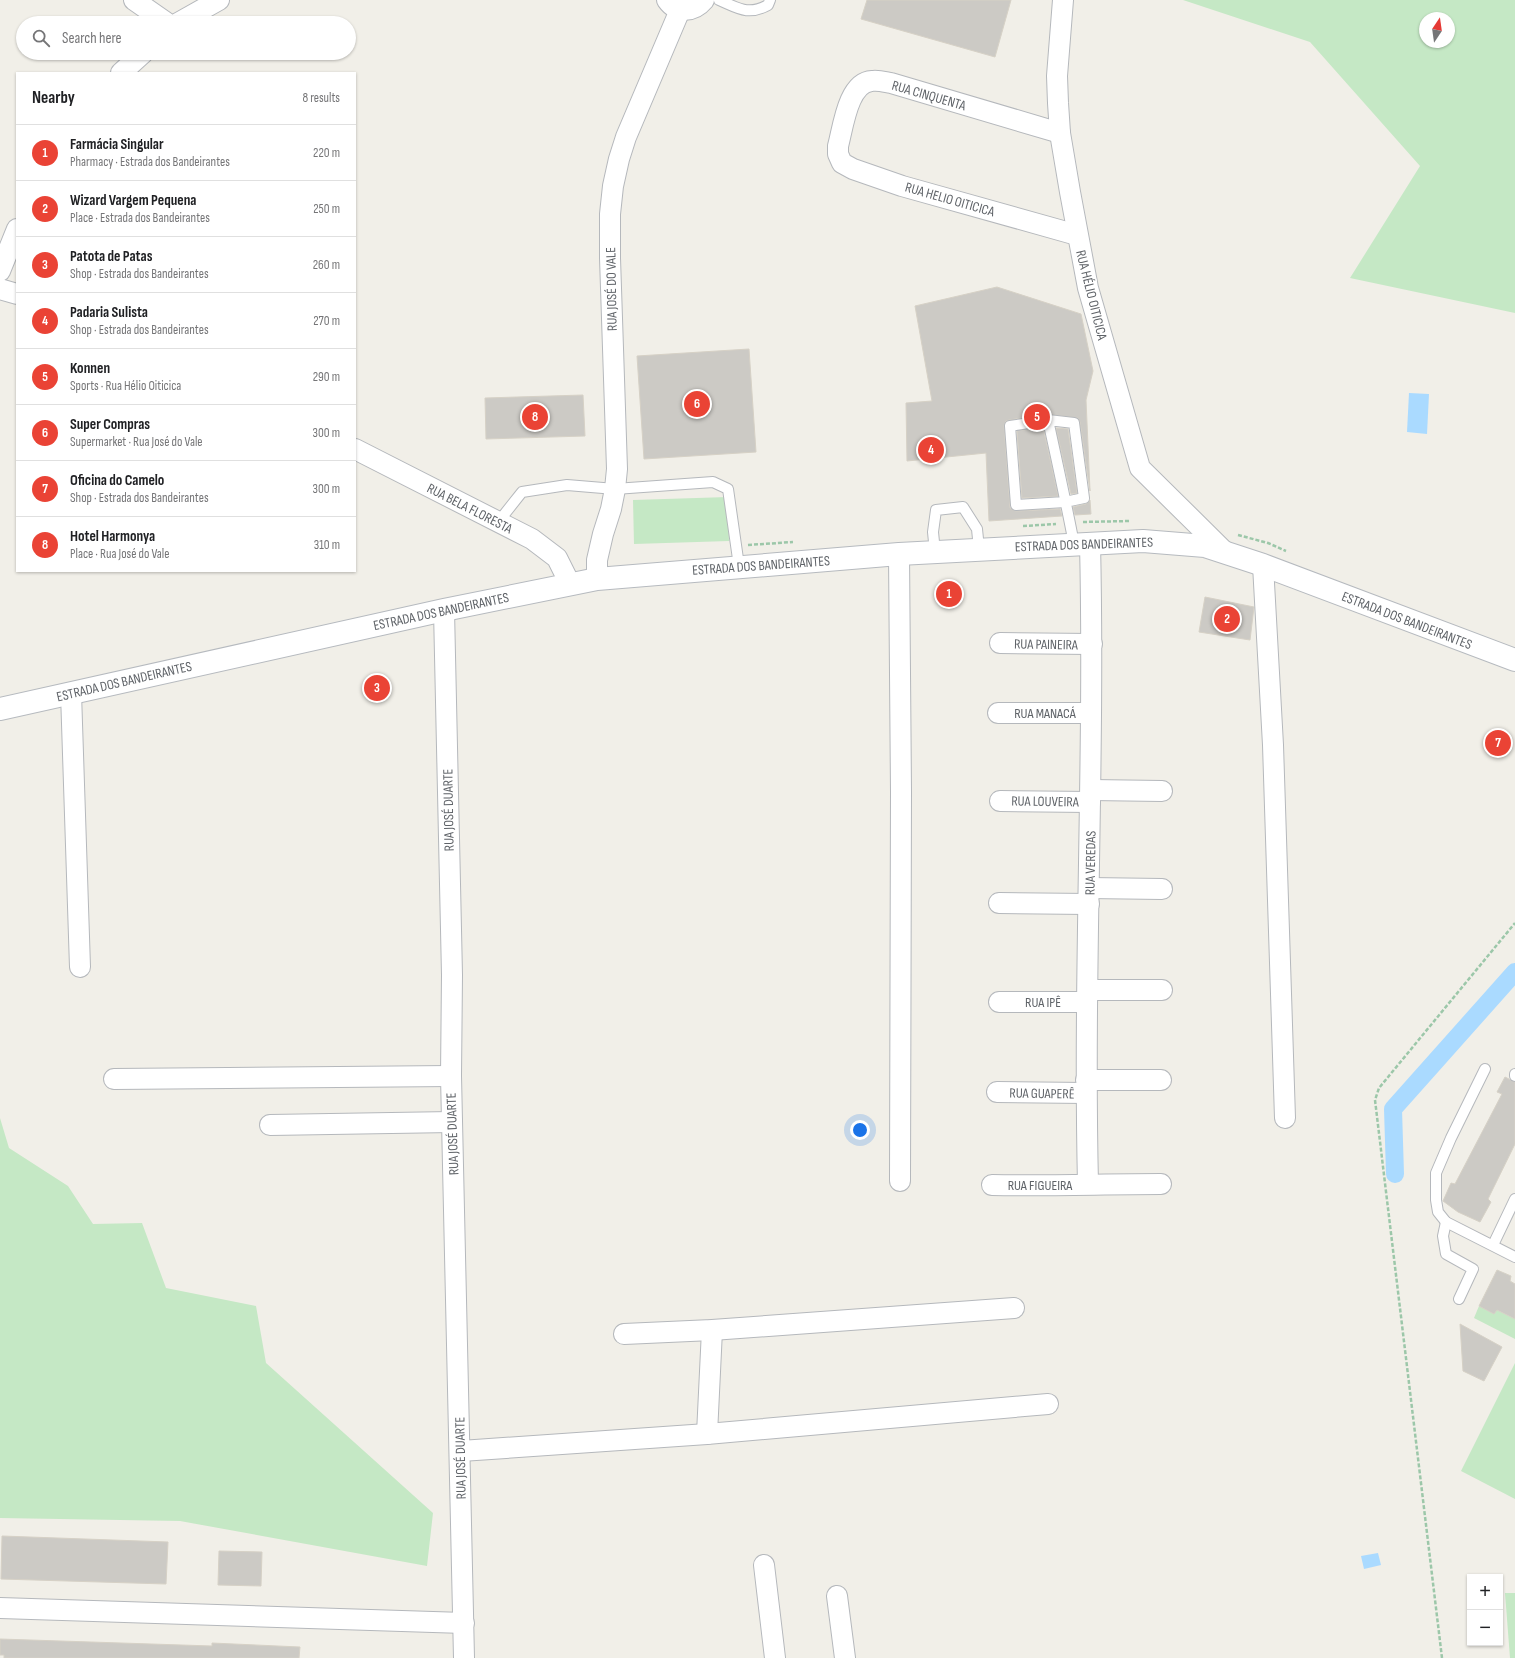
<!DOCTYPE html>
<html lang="en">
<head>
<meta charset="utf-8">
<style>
	body { margin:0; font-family:"Sofia Sans Condensed",sans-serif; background:#f6f6f6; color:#202124 }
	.controls { position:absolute; right:12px; bottom:12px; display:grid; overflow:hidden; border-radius:0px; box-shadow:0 1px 3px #0004 }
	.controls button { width:36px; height:36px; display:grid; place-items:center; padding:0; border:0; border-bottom:1px solid #e0e0e0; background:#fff; color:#202124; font:20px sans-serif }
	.compass { position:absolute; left:1419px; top:12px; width:36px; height:36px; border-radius:50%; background:#fff; box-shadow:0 1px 3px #0004; rotate:13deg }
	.you { position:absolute; left:860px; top:1130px; width:14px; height:14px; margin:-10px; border:3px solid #fff; border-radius:50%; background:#1a73e8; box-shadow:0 0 0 6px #1a73e833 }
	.badge { display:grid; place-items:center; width:26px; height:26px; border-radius:50%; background:#ea4335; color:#fff; font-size:13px; font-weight:700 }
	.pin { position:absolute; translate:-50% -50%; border:2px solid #fff; box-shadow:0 1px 4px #0006 }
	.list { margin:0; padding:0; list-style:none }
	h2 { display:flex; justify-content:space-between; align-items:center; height:52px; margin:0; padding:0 16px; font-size:17px }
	h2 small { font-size:13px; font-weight:400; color:#757577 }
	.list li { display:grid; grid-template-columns:26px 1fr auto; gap:12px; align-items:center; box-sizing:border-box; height:56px; padding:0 16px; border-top:1px solid #e0e0e0 }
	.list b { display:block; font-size:15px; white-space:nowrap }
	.list p { margin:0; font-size:13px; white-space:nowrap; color:#757577 }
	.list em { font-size:13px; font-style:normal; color:#757577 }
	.icon { flex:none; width:22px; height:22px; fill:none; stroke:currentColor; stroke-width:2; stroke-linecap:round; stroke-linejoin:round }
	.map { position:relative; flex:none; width:1515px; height:1658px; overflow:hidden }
	.search { position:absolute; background:#fff; box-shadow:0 1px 3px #0004; left:16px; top:16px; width:340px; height:44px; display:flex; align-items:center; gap:10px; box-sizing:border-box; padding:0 14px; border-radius:22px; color:#757577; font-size:15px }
	.panel { position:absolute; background:#fff; box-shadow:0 1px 3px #0004; left:16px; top:72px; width:340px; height:500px; border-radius:0px }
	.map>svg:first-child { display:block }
	.green { fill:#c5e8c5; fill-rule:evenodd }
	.water { fill:#aadaff }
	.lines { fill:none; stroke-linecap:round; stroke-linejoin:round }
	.canal { stroke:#aadaff; stroke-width:18 }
	.building { fill:#cccac5; stroke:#d6d1c6 }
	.lane-casing { stroke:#b5b8bc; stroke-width:12 }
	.street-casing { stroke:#b5b8bc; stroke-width:22 }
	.secondary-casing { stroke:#b6babf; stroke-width:24 }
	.path { stroke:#9cc7a9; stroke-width:2.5; stroke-dasharray:4 2; stroke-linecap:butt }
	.lane { stroke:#fff; stroke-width:10 }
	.street { stroke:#fff; stroke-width:20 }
	.secondary { stroke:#fff; stroke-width:22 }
	.labels { text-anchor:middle; stroke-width:3; stroke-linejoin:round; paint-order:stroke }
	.street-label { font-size:14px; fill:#5f6368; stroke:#fff }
</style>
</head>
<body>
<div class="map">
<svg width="1515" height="1658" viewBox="0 0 1515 1658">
	<rect width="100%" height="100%" fill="#f1efe8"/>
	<g class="green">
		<path d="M 1183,0 L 1515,0 L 1515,313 L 1350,278 L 1420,166 L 1310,42 ZM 1425,18 L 1449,18 L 1449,42 L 1425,42 Z"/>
		<polygon points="728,497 729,541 634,544 633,500"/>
		<polygon points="0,1118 9,1148 68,1186 93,1224 142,1223 166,1288 256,1306 266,1363 433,1513 427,1566 180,1521 0,1518"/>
		<polygon points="1479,1306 1494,1314 1497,1310 1515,1319 1515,1339 1474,1318"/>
		<polygon points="1515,1363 1515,1499 1461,1471"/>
		<polygon points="1505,1593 1515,1593 1515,1658 1510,1658"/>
	</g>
	<g class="water">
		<polygon points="1409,393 1429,394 1427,434 1407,432"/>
		<polygon points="1378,1553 1381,1565 1364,1569 1361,1556"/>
	</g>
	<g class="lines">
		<polyline class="canal" points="1395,1174 1393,1109 1515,972"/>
	</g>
	<g class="building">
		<polygon points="867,0 1011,0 995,57 861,19"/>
		<polygon points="997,287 1081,314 1093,371 1086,400 1090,491 1080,422 1078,418 1047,414 1009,420 1006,421 1004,426 1010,508 1016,511 1060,509 1062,516 989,521 986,453 907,461 906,403 932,401 915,306"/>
		<polygon points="749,349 756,452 644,459 637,356"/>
		<polygon points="583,395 585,436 486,439 485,398"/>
		<polygon points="1043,427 1058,496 1022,498 1017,431"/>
		<polygon points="1056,428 1068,429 1077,493 1071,494"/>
		<polygon points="1090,500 1091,514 1075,515 1073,507 1086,504"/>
		<polygon points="1205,597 1254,607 1250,640 1199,632"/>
		<polygon points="1505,1077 1515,1082 1515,1144 1488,1199 1491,1202 1480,1222 1458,1212 1443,1201 1451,1183 1455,1184 1502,1094 1497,1092"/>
		<polygon points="1497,1270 1511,1276 1510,1281 1515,1284 1515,1319 1497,1310 1494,1314 1479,1306"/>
		<polygon points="1460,1324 1502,1347 1484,1381 1463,1371"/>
		<polygon points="2,1536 168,1542 166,1584 1,1579"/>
		<polygon points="219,1551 262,1552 261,1586 218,1585"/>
		<polygon points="0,1639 212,1646 212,1643 300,1647 299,1658 4,1658 4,1655 0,1655"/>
	</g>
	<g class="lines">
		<g class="lane-casing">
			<g id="lane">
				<path d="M 719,0 C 738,8 748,16 768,5 L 770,0"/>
				<path d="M 1048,420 L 1074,423 L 1084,498 L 1065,502 L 1016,505 L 1010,426 L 1048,420 C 1057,461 1066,502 1074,544"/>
				<polyline points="499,521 522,492 567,485 615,489 713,482 728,489 739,566"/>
				<polyline points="935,552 933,532 936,510 963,507 977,529 979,549"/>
				<polyline points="1485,1069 1451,1138 1436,1173 1436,1200 1438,1212 1446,1222 1515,1257"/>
				<polyline points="1515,1074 1515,1076"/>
				<polyline points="1446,1222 1443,1236 1446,1254 1473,1269 1459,1299"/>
				<polyline points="1493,1245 1515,1199"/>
			</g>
		</g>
		<g class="street-casing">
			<g id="street">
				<polyline points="134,0 167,23"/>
				<path d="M 667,0 C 677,14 694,12 704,0"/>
				<polyline points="1063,0 1057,76 1058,103 1060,133 1070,192 1088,288 1140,468 1225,552"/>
				<polyline points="178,23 219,0"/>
				<polyline points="121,73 143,53"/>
				<path d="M 1060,133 L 891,83 C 885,82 878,80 872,81 C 848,82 843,128 838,146 L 838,154 L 842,163 L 853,169 L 902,186 L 1077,235"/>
				<polyline points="0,271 17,229"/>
				<polyline points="0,289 17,294"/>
				<polyline points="355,449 532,539 557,558 570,584"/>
				<polyline points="899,554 901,792 900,1181"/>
				<polyline points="1263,565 1273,745 1285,1118"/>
				<polyline points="597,579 597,560 603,534 611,509 615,489 617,469 610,258 610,214 613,186 619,159 626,137 680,10"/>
				<polyline points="444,610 452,975 451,1076 464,1658"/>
				<polyline points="1000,643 1092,644"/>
				<polyline points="71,693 80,967"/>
				<polyline points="998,713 1091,713"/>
				<polyline points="1091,790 1162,791"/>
				<polyline points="1000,801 1090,802"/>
				<polyline points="1089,888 1162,889"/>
				<polyline points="999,903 1089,904"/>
				<polyline points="1088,990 1162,990"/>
				<polyline points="999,1002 1087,1002"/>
				<polyline points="114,1079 451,1076"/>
				<polyline points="1086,1080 1161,1080"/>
				<polyline points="997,1092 1086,1093"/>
				<polyline points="270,1125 452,1122"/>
				<path d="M 1088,1184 C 1083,970 1095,756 1090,543"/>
				<path d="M 992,1185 C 1049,1186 1105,1184 1161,1184"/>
				<polyline points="624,1334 712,1330 1014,1308"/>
				<polyline points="707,1434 712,1330"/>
				<polyline points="461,1451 707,1434 1048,1404"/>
				<polyline points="764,1565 775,1658"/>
				<polyline points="837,1596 845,1658"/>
				<polyline points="0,1608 464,1623"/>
			</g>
		</g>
		<g class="secondary-casing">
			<polyline id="secondary" points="0,709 444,610 597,579 899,554 1143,541 1205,546 1263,565 1515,660"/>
		</g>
		<g class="path">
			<polyline points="1083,522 1130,521"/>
			<polyline points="1023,526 1056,524"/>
			<polyline points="1238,535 1268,543 1286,551"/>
			<polyline points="748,545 793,542"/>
			<polyline points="1442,1658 1375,1100 1379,1088 1515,923"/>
		</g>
		<use href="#lane" class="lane"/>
		<use href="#street" class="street"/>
		<use href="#secondary" class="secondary"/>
	</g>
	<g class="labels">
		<g class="street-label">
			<text transform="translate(929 95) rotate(16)" y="5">RUA CINQUENTA</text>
			<text transform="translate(950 199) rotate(16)" y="5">RUA HELIO OITICICA</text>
			<text transform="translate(611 289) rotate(-91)" y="5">RUA JOSÉ DO VALE</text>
			<text transform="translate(1092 295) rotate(76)" y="5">RUA HÉLIO OITICICA</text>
			<text transform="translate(470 508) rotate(27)" y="5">RUA BELA FLORESTA</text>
			<text transform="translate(1084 544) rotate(-2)" y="5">ESTRADA DOS BANDEIRANTES</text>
			<text transform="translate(761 565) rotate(-4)" y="5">ESTRADA DOS BANDEIRANTES</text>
			<text transform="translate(441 611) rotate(-12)" y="5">ESTRADA DOS BANDEIRANTES</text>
			<text transform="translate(1407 620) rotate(21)" y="5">ESTRADA DOS BANDEIRANTES</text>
			<text transform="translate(1046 644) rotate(1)" y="5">RUA PAINEIRA</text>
			<text transform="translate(124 681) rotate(-13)" y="5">ESTRADA DOS BANDEIRANTES</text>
			<text x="1045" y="718">RUA MANACÁ</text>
			<text transform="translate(1045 801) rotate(1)" y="5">RUA LOUVEIRA</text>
			<text transform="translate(448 810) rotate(-91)" y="5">RUA JOSÉ DUARTE</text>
			<text transform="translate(1090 863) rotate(-89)" y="5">RUA VEREDAS</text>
			<text x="1043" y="1007">RUA IPÊ</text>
			<text transform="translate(1042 1093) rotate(1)" y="5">RUA GUAPERÊ</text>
			<text transform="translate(452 1134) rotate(-92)" y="5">RUA JOSÉ DUARTE</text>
			<text x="1040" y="1190">RUA FIGUEIRA</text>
			<text transform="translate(460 1458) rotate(-91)" y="5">RUA JOSÉ DUARTE</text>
		</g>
	</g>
</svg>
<div class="controls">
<button>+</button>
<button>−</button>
</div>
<svg class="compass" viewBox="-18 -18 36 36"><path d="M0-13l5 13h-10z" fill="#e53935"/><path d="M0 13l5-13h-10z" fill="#757577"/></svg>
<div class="you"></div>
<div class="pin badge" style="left:949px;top:594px">1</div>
<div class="pin badge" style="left:1227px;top:619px">2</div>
<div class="pin badge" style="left:377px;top:688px">3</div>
<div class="pin badge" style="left:931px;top:450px">4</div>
<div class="pin badge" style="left:1037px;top:417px">5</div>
<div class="pin badge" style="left:697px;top:404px">6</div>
<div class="pin badge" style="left:1498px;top:743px">7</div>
<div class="pin badge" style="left:535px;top:417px">8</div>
<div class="search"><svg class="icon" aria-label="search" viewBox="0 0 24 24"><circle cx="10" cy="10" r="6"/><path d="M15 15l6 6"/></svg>Search here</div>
<section class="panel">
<h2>Nearby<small>8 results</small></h2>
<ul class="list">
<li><span class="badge">1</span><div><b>Farmácia Singular</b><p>Pharmacy · Estrada dos Bandeirantes</p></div><em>220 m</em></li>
<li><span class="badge">2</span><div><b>Wizard Vargem Pequena</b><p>Place · Estrada dos Bandeirantes</p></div><em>250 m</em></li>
<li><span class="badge">3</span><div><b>Patota de Patas</b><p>Shop · Estrada dos Bandeirantes</p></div><em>260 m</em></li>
<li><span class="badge">4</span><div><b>Padaria Sulista</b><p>Shop · Estrada dos Bandeirantes</p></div><em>270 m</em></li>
<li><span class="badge">5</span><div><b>Konnen</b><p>Sports · Rua Hélio Oiticica</p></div><em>290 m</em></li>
<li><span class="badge">6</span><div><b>Super Compras</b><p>Supermarket · Rua José do Vale</p></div><em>300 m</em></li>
<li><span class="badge">7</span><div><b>Oficina do Camelo</b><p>Shop · Estrada dos Bandeirantes</p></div><em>300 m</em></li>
<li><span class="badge">8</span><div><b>Hotel Harmonya</b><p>Place · Rua José do Vale</p></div><em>310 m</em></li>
</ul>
</section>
</div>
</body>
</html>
